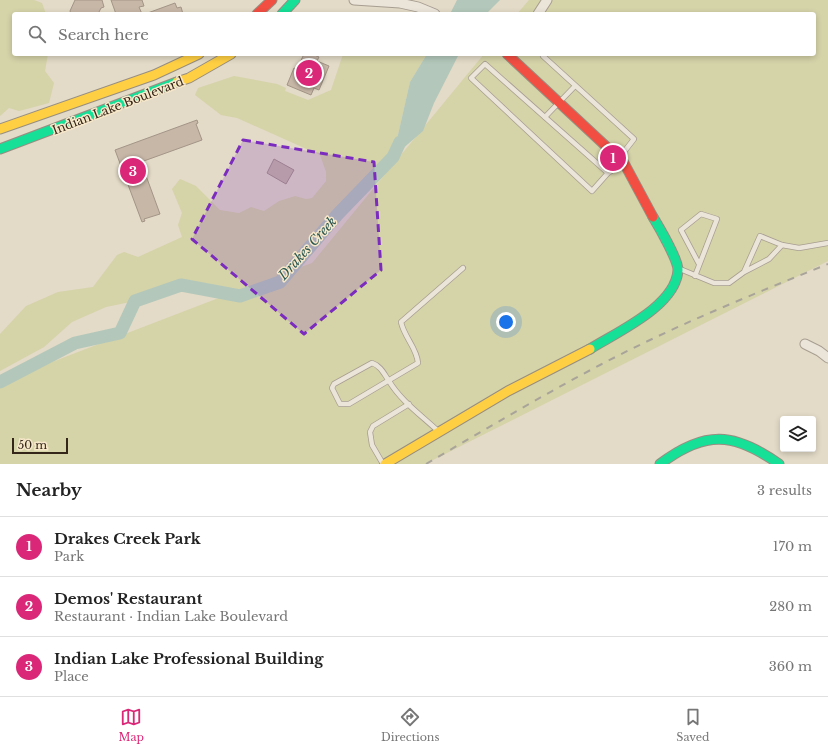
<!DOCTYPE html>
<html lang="en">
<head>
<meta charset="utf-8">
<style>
	body { margin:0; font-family:"Libre Baskerville",serif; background:#f2f2f2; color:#222 }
	.controls { position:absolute; right:12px; bottom:12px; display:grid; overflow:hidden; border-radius:4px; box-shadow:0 2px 6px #0003 }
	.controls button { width:36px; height:36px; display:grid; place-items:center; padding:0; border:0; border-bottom:1px solid #e0e0e0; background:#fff; color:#222; font:20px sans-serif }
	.scale { position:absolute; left:12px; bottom:10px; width:56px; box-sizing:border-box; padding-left:4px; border:2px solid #35261a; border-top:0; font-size:11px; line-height:14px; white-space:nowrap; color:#35261a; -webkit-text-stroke:3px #f7e8ca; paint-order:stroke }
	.you { position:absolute; left:506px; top:322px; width:14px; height:14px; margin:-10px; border:3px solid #fff; border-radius:50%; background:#1a73e8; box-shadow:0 0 0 6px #1a73e833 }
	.badge { display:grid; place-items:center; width:26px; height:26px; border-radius:50%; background:#db2777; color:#fff; font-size:13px; font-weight:700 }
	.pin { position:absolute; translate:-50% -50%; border:2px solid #fff; box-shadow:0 1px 4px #0006 }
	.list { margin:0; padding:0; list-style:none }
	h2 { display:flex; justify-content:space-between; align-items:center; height:52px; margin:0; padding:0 16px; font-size:17px }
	h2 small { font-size:13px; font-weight:400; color:#767676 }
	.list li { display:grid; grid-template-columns:26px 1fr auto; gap:12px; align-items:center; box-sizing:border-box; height:60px; padding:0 16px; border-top:1px solid #e0e0e0 }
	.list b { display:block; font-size:15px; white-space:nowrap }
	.list p { margin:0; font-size:13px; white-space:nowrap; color:#767676 }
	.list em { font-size:13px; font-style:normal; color:#767676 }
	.icon { flex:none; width:22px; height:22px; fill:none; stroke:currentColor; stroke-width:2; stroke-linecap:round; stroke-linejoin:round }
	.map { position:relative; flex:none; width:828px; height:464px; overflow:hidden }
	.search { position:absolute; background:#fff; box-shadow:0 2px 6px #0003; left:12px; right:12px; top:12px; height:44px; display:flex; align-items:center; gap:10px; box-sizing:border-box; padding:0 14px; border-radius:4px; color:#767676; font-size:15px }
	.sheet { height:232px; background:#fff }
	nav { display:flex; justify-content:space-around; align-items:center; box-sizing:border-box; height:56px; border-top:1px solid #e0e0e0; background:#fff; font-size:11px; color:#767676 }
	nav a { display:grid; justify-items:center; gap:2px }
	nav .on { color:#db2777 }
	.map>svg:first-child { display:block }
	.green { fill:#d5d3a8 }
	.water { fill:#b3c8ba }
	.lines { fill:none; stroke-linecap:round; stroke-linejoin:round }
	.river { stroke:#b3c8ba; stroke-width:13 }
	.building { fill:#c7b7a7; stroke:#a39587 }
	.lane-casing { stroke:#a79e91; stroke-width:6 }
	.street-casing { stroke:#a79e91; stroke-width:11 }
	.fast-casing { stroke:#978e81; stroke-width:11 }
	.slow-casing { stroke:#978e81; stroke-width:11 }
	.jam-casing { stroke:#978e81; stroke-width:11 }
	.lane { stroke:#ebe4d9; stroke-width:4.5 }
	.street { stroke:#ebe4d9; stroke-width:9 }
	.fast { stroke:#16e098; stroke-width:9 }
	.slow { stroke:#ffcf43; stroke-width:9 }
	.jam { stroke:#f24e42; stroke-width:9 }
	.rail { stroke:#a9a49a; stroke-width:2; stroke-dasharray:7 7; stroke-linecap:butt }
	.marked { fill:#7b2cbf; fill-opacity:0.2; stroke:#7b2cbf; stroke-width:3; stroke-dasharray:8 5; stroke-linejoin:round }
	.labels { text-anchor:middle; stroke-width:3; stroke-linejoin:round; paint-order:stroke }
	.street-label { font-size:12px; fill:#35261a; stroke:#f7e8ca }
	.water-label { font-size:13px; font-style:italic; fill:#285651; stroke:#f7e8ca }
</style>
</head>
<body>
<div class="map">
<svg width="828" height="464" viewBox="0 0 828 464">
	<rect width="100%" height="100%" fill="#e3dac7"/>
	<g class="green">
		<polygon points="0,0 34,0 42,3 46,14 14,14 14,54 48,54 45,71 54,83 49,103 19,111 9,108 0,116"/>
		<polygon points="529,0 828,0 828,261 425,464 0,464 0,382 229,294 181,285 135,301 106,307 72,322 44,347 0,371 0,334 26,306 58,292 93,287 117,255 124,252 138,257 182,237 178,225 182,213 172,189 180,179 196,186 220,210 239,213 251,207 264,211 279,201 295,196 306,199 312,198 326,181 326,172 320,155 237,118 221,115 195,95 198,88 234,76 277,84 286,88 285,91 308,100 331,90 343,54 427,54 410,82 393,157 337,215 289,271 312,263 484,54 814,54 814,14 517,14"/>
	</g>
	<g class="water">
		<polygon points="457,0 500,0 486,14 450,14"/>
		<polygon points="427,54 459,54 434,103 423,131 393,157 410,82"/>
	</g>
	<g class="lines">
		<polyline class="river" points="0,382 75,343 120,333 135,301 181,285 240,296 280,282 337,215 393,157 400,142"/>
	</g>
	<g class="building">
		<polygon points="75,0 102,0 104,7 101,8 98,14 71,14 70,11"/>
		<polygon points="111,0 142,0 144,6 139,7 142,14 116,14"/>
		<polygon points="175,3 177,8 181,7 183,14 145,14"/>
		<polygon points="304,54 312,54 319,57 317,61 329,66 319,90 314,88 311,95 287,85 294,68 297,69"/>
		<polygon points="197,120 198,123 196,124 202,140 141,162 160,214 144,219 145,221 142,222 115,150"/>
		<polygon points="274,159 294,170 286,184 267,173"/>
	</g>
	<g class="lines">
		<g class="lane-casing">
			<g id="lane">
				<polyline points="543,56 634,139 620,157"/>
				<polyline points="545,117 575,86"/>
				<polyline points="608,173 485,64 471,78 592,191 608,173 622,164"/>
				<polyline points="782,245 799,248 828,243"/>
				<polyline points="680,269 714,283 729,283 744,272 760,236 782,245 769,259 744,272"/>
				<polyline points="695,276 717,219 701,214 681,230 699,264"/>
				<path d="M 438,431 C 421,415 401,401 389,381 C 384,374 381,366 372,363 L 334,384 L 332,388 L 340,404 L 349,404 L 418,363 C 417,348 404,337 401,322 L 463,268"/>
				<polyline points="383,464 372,445 370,432 373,426 409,404"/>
			</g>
		</g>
		<g class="street-casing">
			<g id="street">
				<polyline points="354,0 400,3 418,7 435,14"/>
				<polyline points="538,14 547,0"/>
				<polyline points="805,344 819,351 828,358"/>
			</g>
		</g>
		<g class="fast-casing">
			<g id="fast">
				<polyline points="282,14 295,0"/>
				<polyline points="0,149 177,82"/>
				<path d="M 590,349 C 617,332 676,306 678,270 C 678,260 659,227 653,217"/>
				<path d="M 660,464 C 705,430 734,432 779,464"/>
			</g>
		</g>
		<g class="slow-casing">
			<g id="slow">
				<polyline points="177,82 189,78 231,54"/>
				<polyline points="0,129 154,75 199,54"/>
				<polyline points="385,464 508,391 590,349"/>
			</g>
		</g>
		<g class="jam-casing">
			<g id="jam">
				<polyline points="257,14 272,0"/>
				<polyline points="507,54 624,163 653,217"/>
			</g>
		</g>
		<use href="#lane" class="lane"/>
		<use href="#street" class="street"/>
		<use href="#fast" class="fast"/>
		<use href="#slow" class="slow"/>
		<use href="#jam" class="jam"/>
		<path class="rail" d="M 426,464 C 484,430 541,396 600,365 C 674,326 751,295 828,264"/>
	</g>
	<path class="marked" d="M 243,140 L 374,162 L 381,270 L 304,334 L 192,239 Z"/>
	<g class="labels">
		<g class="street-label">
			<text transform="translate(118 106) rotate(-21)" y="4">Indian Lake Boulevard</text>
		</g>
		<g class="water-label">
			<text transform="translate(307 248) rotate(-48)" y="5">Drakes Creek</text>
		</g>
	</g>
</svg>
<div class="controls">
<button><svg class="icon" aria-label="layers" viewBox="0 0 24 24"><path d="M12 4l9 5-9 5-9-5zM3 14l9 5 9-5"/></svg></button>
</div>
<div class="scale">50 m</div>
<div class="you"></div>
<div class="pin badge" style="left:613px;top:158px">1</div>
<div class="pin badge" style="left:309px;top:73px">2</div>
<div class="pin badge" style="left:133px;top:171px">3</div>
<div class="search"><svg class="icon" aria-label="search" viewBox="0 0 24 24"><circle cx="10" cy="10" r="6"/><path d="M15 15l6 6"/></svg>Search here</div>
</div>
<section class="sheet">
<h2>Nearby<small>3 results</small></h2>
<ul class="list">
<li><span class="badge">1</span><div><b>Drakes Creek Park</b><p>Park</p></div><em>170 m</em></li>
<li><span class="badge">2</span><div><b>Demos' Restaurant</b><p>Restaurant · Indian Lake Boulevard</p></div><em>280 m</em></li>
<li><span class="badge">3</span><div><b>Indian Lake Professional Building</b><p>Place</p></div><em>360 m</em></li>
</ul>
</section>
<nav>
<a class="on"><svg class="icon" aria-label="map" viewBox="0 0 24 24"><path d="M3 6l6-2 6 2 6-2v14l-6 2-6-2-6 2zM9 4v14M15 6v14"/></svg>Map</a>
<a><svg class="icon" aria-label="directions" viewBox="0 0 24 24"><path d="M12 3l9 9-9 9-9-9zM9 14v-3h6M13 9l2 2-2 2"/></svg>Directions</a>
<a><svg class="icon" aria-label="saved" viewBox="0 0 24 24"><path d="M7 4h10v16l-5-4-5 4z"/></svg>Saved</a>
</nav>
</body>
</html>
